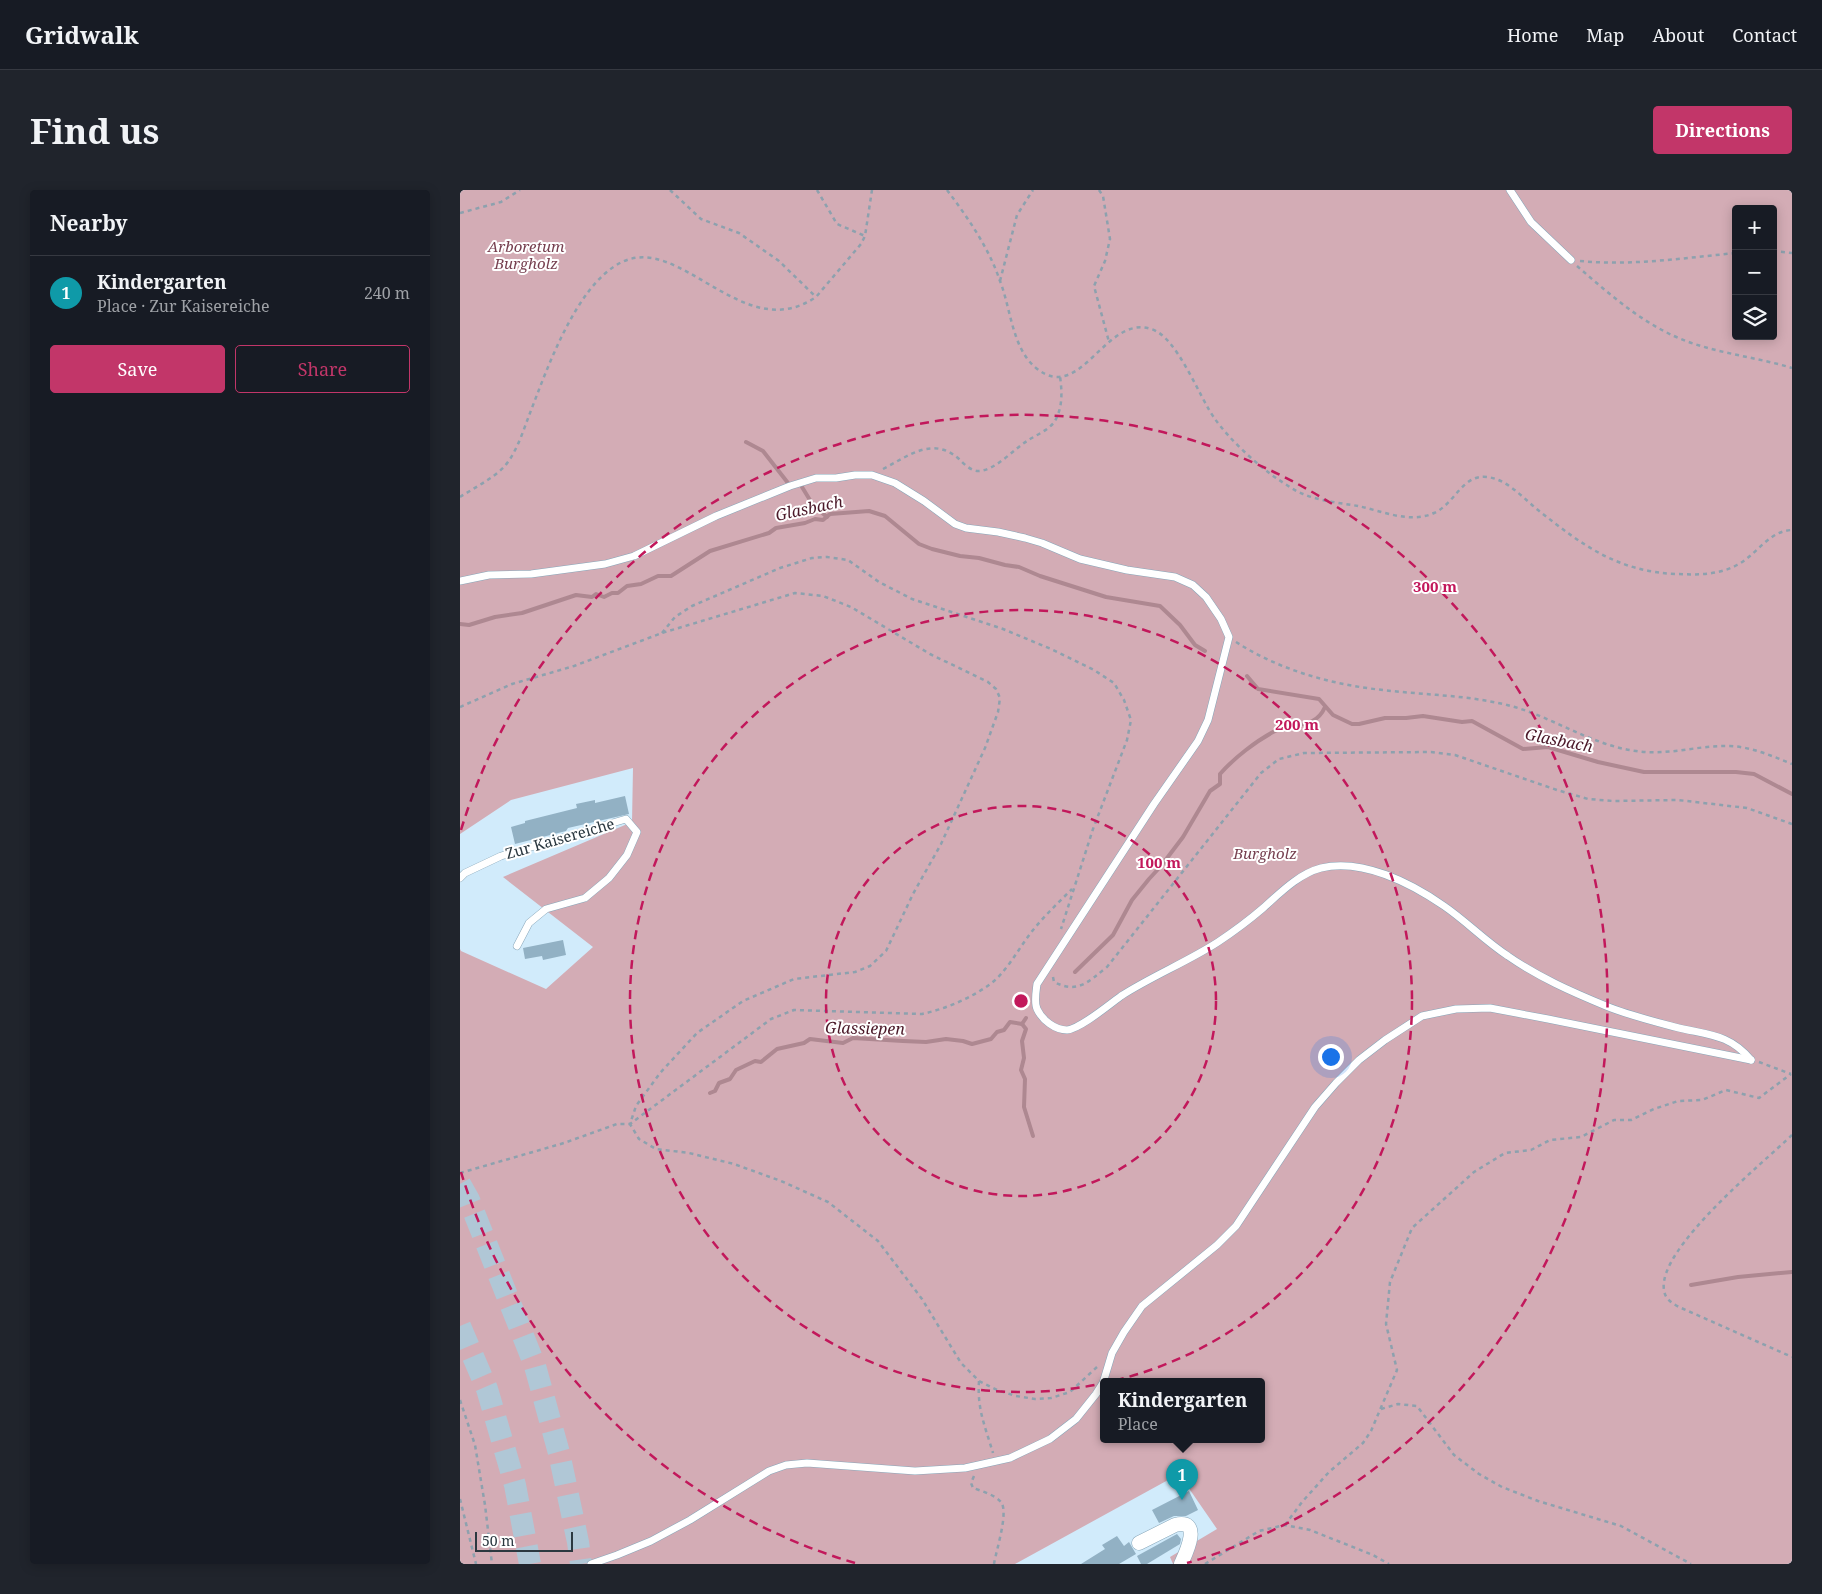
<!DOCTYPE html>
<html lang="en">
<head>
<meta charset="utf-8">
<style>
	body { margin:0; font-family:"Noto Serif",serif; background:#20242c; color:#f1f3f6 }
	.controls { position:absolute; right:15px; top:15px; display:grid; overflow:hidden; border-radius:5px; box-shadow:0 2px 12px #0003 }
	.controls button { width:45px; height:45px; display:grid; place-items:center; padding:0; border:0; border-bottom:1px solid #363941; background:#171b24; color:#f1f3f6; font:25px sans-serif }
	.scale { position:absolute; left:15px; bottom:12px; width:98px; box-sizing:border-box; padding-left:5px; border:2px solid #2b3840; border-top:0; font-size:14px; line-height:18px; white-space:nowrap; color:#2b3840; -webkit-text-stroke:4px #fff; paint-order:stroke }
	.you { position:absolute; left:870px; top:866px; width:18px; height:18px; margin:-12px; border:4px solid #fff; border-radius:50%; background:#1a73e8; box-shadow:0 0 0 8px #1a73e833 }
	.badge { display:grid; place-items:center; width:32px; height:32px; border-radius:50%; background:#c23669; color:#fff; font-size:16px; font-weight:700 }
	.pin { position:absolute; translate:-50% -41px; filter:drop-shadow(0 1px 2px #0008) }
	.pin::after { content:''; position:absolute; top:26px; width:18px; height:15px; background:inherit; clip-path:polygon(0 0,100% 0,50% 100%) }
	.popup { position:absolute; left:640px; top:1188px; width:165px; height:65px; box-sizing:border-box; display:grid; place-content:center; border-radius:5px; background:#171b24; filter:drop-shadow(0 1px 4px #0005); font-size:16px; white-space:nowrap; color:#9ea1a6 }
	.popup b { font-size:19px; color:#f1f3f6 }
	.popup::after { content:''; position:absolute; left:50%; top:100%; margin-left:-10px; border:10px solid transparent; border-top-color:#171b24 }
	.list { margin:0; padding:0; list-style:none }
	h2 { display:flex; justify-content:space-between; align-items:center; height:65px; margin:0; padding:0 20px; font-size:21px }
	h2 small { font-size:16px; font-weight:400; color:#9ea1a6 }
	.list li { display:grid; grid-template-columns:32px 1fr auto; gap:15px; align-items:center; box-sizing:border-box; height:75px; padding:0 20px; border-top:1px solid #363941 }
	.list b { display:block; font-size:19px; white-space:nowrap }
	.list p { margin:0; font-size:16px; white-space:nowrap; color:#9ea1a6 }
	.list em { font-size:16px; font-style:normal; color:#9ea1a6 }
	.actions { display:flex; gap:10px; padding:15px 20px }
	.actions a { flex:1; padding:11px 0; border:1px solid #c23669; border-radius:5px; text-align:center; font-size:18px; color:#c23669 }
	.actions .main { background:#c23669; color:#fff }
	.icon { flex:none; width:28px; height:28px; fill:none; stroke:currentColor; stroke-width:2; stroke-linecap:round; stroke-linejoin:round }
	.map { position:relative; flex:none; width:1332px; height:1374px; overflow:hidden; border-radius:5px }
	header { display:flex; align-items:center; gap:30px; box-sizing:border-box; height:70px; padding:0 25px; background:#171b24; border-bottom:1px solid #363941 }
	header strong { font-size:24px }
	nav { display:flex; gap:28px; margin-inline-start:auto; font-size:18px }
	.intro { display:flex; align-items:center; justify-content:space-between; box-sizing:border-box; height:120px; padding:0 30px }
	h1 { margin:0; font-size:35px }
	.button { padding:12px 22px; border-radius:5px; background:#c23669; color:#fff; font-size:18px; font-weight:700 }
	main { display:flex; gap:30px; padding:0 30px }
	aside { flex:1; background:#171b24; border-radius:5px; box-shadow:0 2px 12px #0003 }
	.map>svg:first-child { display:block }
	.forest { fill:#d3acb5; fill-rule:evenodd }
	.lines { fill:none; stroke-linecap:round; stroke-linejoin:round }
	.stream { stroke:#ae8891; stroke-width:4 }
	.building { fill:#92b1c4 }
	.trunk-tunnel { stroke:#b0c7d6; stroke-width:22; stroke-dasharray:22 11; stroke-linecap:butt }
	.service-casing { stroke:#87a6b9; stroke-width:8 }
	.minor-casing { stroke:#87a6b9; stroke-width:15 }
	.path { stroke:#8da1ae; stroke-width:2.5; stroke-dasharray:4 4; stroke-linecap:butt }
	.service { stroke:#fff; stroke-width:7 }
	.minor { stroke:#fff; stroke-width:14 }
	.ring { fill:none; stroke:#c2185b; stroke-width:2.5; stroke-dasharray:9 6 }
	.labels { text-anchor:middle; stroke-width:4; stroke-linejoin:round; paint-order:stroke }
	.park-label { font-size:15px; font-style:italic; fill:#763f4f; stroke:#fff }
	.street-label { font-size:15px; fill:#2b3840; stroke:#fff }
	.water-label { font-size:16px; font-style:italic; fill:#4b1929; stroke:#fff }
	.centre { fill:#c2185b; stroke:#fff; stroke-width:2.5 }
	.ring-label { font-size:15px; text-anchor:middle; font-weight:bold; fill:#c2185b; stroke:#fff; stroke-width:4; stroke-linejoin:round; paint-order:stroke }
</style>
</head>
<body>
<header>
<strong>Gridwalk</strong>
<nav><a>Home</a><a>Map</a><a>About</a><a>Contact</a></nav>
</header>
<div class="intro"><h1>Find us</h1><a class="button">Directions</a></div>
<main>
<aside>
<h2>Nearby<small></small></h2>
<ul class="list">
<li><span class="badge" style="background:#0f9aa8">1</span><div><b>Kindergarten</b><p>Place · Zur Kaisereiche</p></div><em>240 m</em></li>
</ul>
<div class="actions"><a class="main">Save</a><a>Share</a></div>
</aside>
<div class="map">
<svg width="1332" height="1374" viewBox="0 0 1332 1374">
	<rect width="100%" height="100%" fill="#d1ebfb"/>
	<path class="forest" d="M 0,0 L 1332,0 L 1332,1374 L 713,1374 L 710,1367 L 757,1339 L 719,1284 L 555,1374 L 0,1374 L 0,759 L 1,761 L 86,799 L 133,757 L 43,687 L 172,632 L 173,578 L 51,610 L 0,644 ZM 1276,19 L 1313,19 L 1313,146 L 1276,146 ZM 643,1191 L 801,1191 L 801,1249 L 643,1249 Z"/>
	<g class="lines">
		<g class="stream">
			<polyline points="286,252 303,261 328,293"/>
			<polyline points="342,297 353,315 367,327"/>
			<polyline points="0,434 9,435 35,427 62,423 116,405 132,407 136,404 144,407 152,403 158,403 167,396 181,394 198,386 211,386 250,361 309,343 316,338 345,333 355,329 363,330 370,324 409,321 425,326 459,354 472,359 500,366 519,368 545,375 559,377 580,386 646,407 700,416 720,435 735,455 745,461"/>
			<polyline points="787,486 798,499 859,509 873,525 892,534 899,534 925,528 946,528 963,526 1002,532 1012,531 1063,559 1088,557 1138,572 1184,582 1276,582 1294,584 1332,604"/>
			<path d="M 615,782 L 653,745 L 672,710 L 689,689 L 701,676 L 723,647 L 750,601 L 760,594 L 760,584 C 774,568 796,551 815,541 C 833,532 855,540 865,517"/>
			<polyline points="562,834 566,839 562,851 564,868 561,880 565,889 564,917 573,946"/>
			<polyline points="250,903 255,901 259,893 270,889 276,880 295,871 301,872 317,859 344,853 350,849 383,853 393,848 443,851 466,852 486,849 503,851 512,854 531,849 537,842 544,840 550,832 562,834 566,828"/>
			<polyline points="1231,1095 1278,1087 1332,1082"/>
		</g>
	</g>
	<g class="building">
		<polygon points="165,606 169,624 108,638 106,641 55,654 51,637 65,633 65,631 117,618 116,614 135,610 135,613"/>
		<polygon points="103,750 106,765 83,770 82,766 65,769 63,758"/>
		<polygon points="729,1301 738,1320 726,1326 714,1326 699,1333 692,1320"/>
		<polygon points="717,1344 721,1349 720,1354 687,1374 681,1374 677,1366"/>
		<polygon points="657,1346 664,1356 669,1352 676,1364 659,1374 621,1374 645,1359 642,1355"/>
	</g>
	<g class="lines">
		<g class="trunk-tunnel">
			<polyline points="0,994 9,1010 75,1176 99,1263 118,1352 121,1374"/>
			<polyline points="0,1136 27,1199 55,1295 70,1374"/>
		</g>
		<g class="service-casing">
			<g id="service">
				<polyline points="1050,0 1071,32 1111,70"/>
				<path d="M 0,391 L 29,385 L 71,384 L 145,374 L 174,366 L 256,326 L 330,296 L 356,288 L 376,288 L 395,285 L 412,285 L 435,293 L 464,311 L 495,334 L 506,338 L 538,342 L 565,348 L 582,353 L 620,369 L 667,380 L 715,387 L 733,395 L 746,407 L 761,429 L 769,447 L 748,530 L 738,551 L 694,614 L 577,794 C 576,802 574,812 577,819 C 582,830 595,840 607,840 C 620,839 650,814 661,806 C 692,786 727,772 758,752 C 773,742 788,731 802,719 C 819,704 838,684 861,678 C 902,668 951,693 984,716 C 1006,731 1025,751 1048,766 C 1078,787 1112,802 1146,816 C 1168,825 1192,831 1215,837 C 1246,845 1269,843 1291,870"/>
				<polyline points="0,688 5,683 41,666 166,629 177,642 167,665 149,688 125,708 86,719 69,733 57,756"/>
				<polyline points="131,1374 157,1365 191,1351 230,1330 309,1281 326,1275 347,1273 455,1281 505,1278 550,1268 590,1249 616,1229 636,1204 643,1193 652,1163 664,1142 682,1116 757,1055 776,1036 855,917 876,893 899,870 925,850 962,826 996,819 1030,818 1088,829 1291,870"/>
			</g>
		</g>
		<g class="minor-casing">
			<path id="minor" d="M 679,1353 L 715,1335 C 743,1328 726,1363 721,1374"/>
		</g>
		<g class="path">
			<polyline points="210,0 241,29 279,43 319,71 356,107"/>
			<polyline points="357,0 377,34 405,46"/>
			<path d="M 487,0 C 508,28 529,58 540,91 C 551,119 552,158 576,178 C 621,215 645,124 691,139 C 717,146 739,207 755,229 C 769,249 798,276 819,290 C 827,295 835,301 843,304 C 860,311 880,313 898,316 C 922,321 950,334 974,323 C 995,314 1002,284 1027,287 C 1047,289 1063,308 1078,320 C 1122,355 1158,382 1217,384 C 1237,385 1259,385 1277,375 C 1297,365 1308,341 1332,340"/>
			<polyline points="639,0 643,6 650,49 645,71 634,96 649,152"/>
			<polyline points="0,23 41,12 60,0"/>
			<polyline points="1313,61 1332,63"/>
			<path d="M 1120,71 C 1172,76 1224,68 1276,63"/>
			<path d="M 1117,76 C 1147,102 1177,129 1214,146 C 1251,163 1293,166 1332,178"/>
			<polyline points="540,91 557,25 573,0"/>
			<path d="M 423,279 C 450,265 473,246 499,269 C 504,274 511,281 518,281 C 535,281 554,259 567,251 C 576,245 589,240 595,231 C 603,216 602,202 600,186"/>
			<path d="M 0,307 C 14,298 32,289 44,277 C 57,262 63,241 70,223 C 87,179 116,96 160,73 C 220,41 283,157 356,107 L 401,54 L 405,46 L 412,0"/>
			<polyline points="202,443 215,427 232,416 320,378 352,368 367,367 388,370 419,392 452,409 543,439 591,459 634,480 654,493 664,510 671,530 667,550 633,639 601,739"/>
			<path d="M 776,452 C 819,480 873,495 923,500 C 964,505 1007,505 1047,515 C 1092,526 1130,555 1176,561 C 1208,566 1238,555 1270,556 C 1292,557 1312,566 1332,574"/>
			<polyline points="0,517 52,494 114,476 202,443 335,403 363,406 391,417 470,464 528,492 536,499 540,508 538,522 525,558 481,654 453,704 426,761 410,776 395,782 334,789 283,811 237,843 200,883 176,916 170,934 179,949 196,959 229,963 274,974 321,991 368,1012 418,1051 462,1109 501,1173 519,1191 537,1200 556,1206 575,1209 591,1208 610,1202 637,1177"/>
			<path d="M 593,787 L 594,792 C 618,804 628,792 647,777 L 801,583 L 819,569 L 844,563 L 971,562 L 995,565 L 1097,600 L 1128,609 L 1153,611 L 1218,610 L 1287,618 L 1332,634"/>
			<polyline points="1299,872 1331,884"/>
			<path d="M 1332,945 C 1303,973 1197,1059 1204,1100 C 1205,1109 1212,1113 1219,1117 L 1332,1167"/>
			<path d="M 0,983 L 104,953 L 157,934 L 170,934 L 311,829 L 334,820 L 462,824 C 485,819 509,809 529,795 C 546,783 557,761 570,744 C 582,728 597,714 612,699"/>
			<path d="M 519,1191 C 517,1219 525,1236 533,1263"/>
			<polyline points="0,1210 15,1255 25,1315 32,1374"/>
			<polyline points="921,1219 938,1214 957,1216 994,1265 1019,1284 1042,1297 1078,1311 1161,1336 1231,1374"/>
			<path d="M 514,1286 L 511,1293 L 513,1298 C 522,1301 535,1305 541,1312 C 549,1322 536,1361 534,1374"/>
			<polyline points="0,1309 16,1374"/>
			<polyline points="825,1335 842,1312 869,1282 903,1253 911,1241 937,1180 926,1134 930,1092 952,1038 1014,982 1045,963 1071,960 1090,950 1121,947 1154,930 1171,930 1194,919 1218,911 1242,910 1266,900 1299,908 1331,884"/>
			<polyline points="745,1374 799,1341 825,1335 850,1340 913,1365 929,1374"/>
		</g>
		<use href="#service" class="service"/>
		<use href="#minor" class="minor"/>
	</g>
	<g class="ring">
		<circle cx="561" cy="811" r="195"/>
		<circle cx="561" cy="811" r="391"/>
		<path d="M395 1373A586 586 0 0 1 1 982M1 640A586 586 0 1 1 727 1373"/>
	</g>
	<g class="labels">
		<g class="park-label">
			<text x="66" y="62">Arboretum<tspan x="66" dy="17">Burgholz</tspan></text>
			<text x="805" y="669">Burgholz</text>
		</g>
		<g class="street-label">
			<text transform="translate(100 649) rotate(-16)" y="5">Zur Kaisereiche</text>
		</g>
		<g class="water-label">
			<text transform="translate(349 318) rotate(-12)" y="6">Glasbach</text>
			<text transform="translate(1099 550) rotate(11)" y="6">Glasbach</text>
			<text transform="translate(405 838) rotate(1)" y="6">Glassiepen</text>
		</g>
	</g>
	<circle cx="561" cy="811" r="8" class="centre"/>
	<g class="ring-label">
		<text x="975" y="402">300 m</text>
		<text x="837" y="540">200 m</text>
		<text x="699" y="678">100 m</text>
	</g>
</svg>
<div class="controls">
<button>+</button>
<button>−</button>
<button><svg class="icon" aria-label="layers" viewBox="0 0 24 24"><path d="M12 4l9 5-9 5-9-5zM3 14l9 5 9-5"/></svg></button>
</div>
<div class="scale">50 m</div>
<div class="you"></div>
<div class="pin badge" style="left:722px;top:1310px;background:#0f9aa8">1</div>
<div class="popup"><b>Kindergarten</b>Place</div>
</div>
</main>
</body>
</html>
